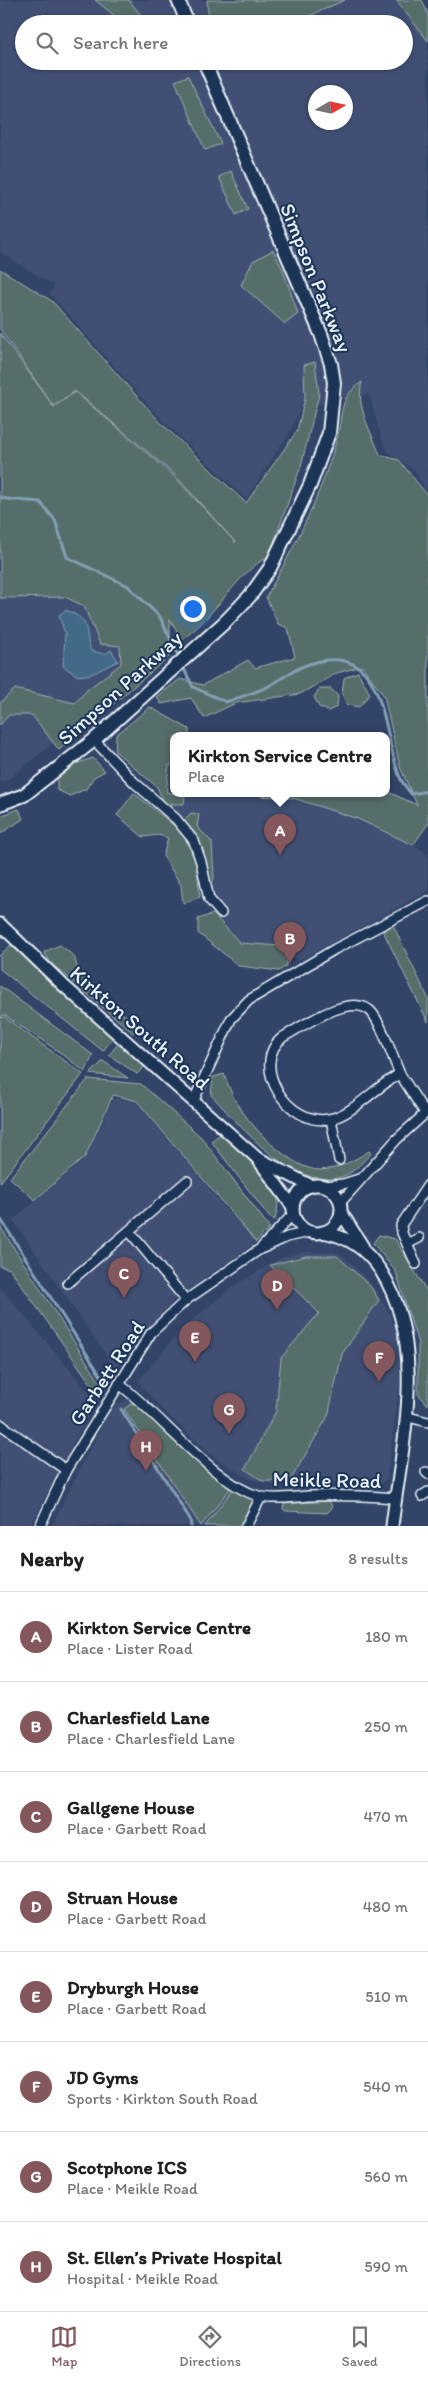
<!DOCTYPE html>
<html lang="en">
<head>
<meta charset="utf-8">
<style>
	body { margin:0; font-family:Itim,sans-serif; background:#f2f2f2; color:#202124 }
	.compass { position:absolute; left:308px; top:85px; width:45px; height:45px; border-radius:50%; background:#fff; box-shadow:0 1px 4px #0004; rotate:81deg }
	.you { position:absolute; left:192px; top:608px; width:18px; height:18px; margin:-12px; border:4px solid #fff; border-radius:50%; background:#1a73e8; box-shadow:0 0 0 8px #1a73e833 }
	.badge { display:grid; place-items:center; width:32px; height:32px; border-radius:50%; background:#84575d; color:#fff; font-size:16px; font-weight:700 }
	.pin { position:absolute; translate:-50% -41px; filter:drop-shadow(0 1px 2px #0008) }
	.pin::after { content:''; position:absolute; top:26px; width:18px; height:15px; background:inherit; clip-path:polygon(0 0,100% 0,50% 100%) }
	.popup { position:absolute; left:170px; top:732px; width:220px; height:65px; box-sizing:border-box; display:grid; place-content:center; border-radius:10px; background:#fff; filter:drop-shadow(0 1px 4px #0005); font-size:16px; white-space:nowrap; color:#757577 }
	.popup b { font-size:19px; color:#202124 }
	.popup::after { content:''; position:absolute; left:50%; top:100%; margin-left:-10px; border:10px solid transparent; border-top-color:#fff }
	.list { margin:0; padding:0; list-style:none }
	h2 { display:flex; justify-content:space-between; align-items:center; height:65px; margin:0; padding:0 20px; font-size:21px }
	h2 small { font-size:16px; font-weight:400; color:#757577 }
	.list li { display:grid; grid-template-columns:32px 1fr auto; gap:15px; align-items:center; box-sizing:border-box; height:90px; padding:0 20px; border-top:1px solid #e0e0e0 }
	.list b { display:block; font-size:19px; white-space:nowrap }
	.list p { margin:0; font-size:16px; white-space:nowrap; color:#757577 }
	.list em { font-size:16px; font-style:normal; color:#757577 }
	.icon { flex:none; width:28px; height:28px; fill:none; stroke:currentColor; stroke-width:2; stroke-linecap:round; stroke-linejoin:round }
	.map { position:relative; flex:none; width:428px; height:1526px; overflow:hidden }
	.search { position:absolute; background:#fff; box-shadow:0 1px 4px #0004; left:15px; right:15px; top:15px; height:55px; display:flex; align-items:center; gap:12px; box-sizing:border-box; padding:0 18px; border-radius:28px; color:#757577; font-size:19px }
	.sheet { height:785px; background:#fff }
	nav { display:flex; justify-content:space-around; align-items:center; box-sizing:border-box; height:70px; border-top:1px solid #e0e0e0; background:#fff; font-size:14px; color:#757577 }
	nav a { display:grid; justify-items:center; gap:2px }
	nav .on { color:#84575d }
	.map>svg:first-child { display:block }
	.built { fill:#414f73; fill-rule:evenodd }
	.green { fill:#576e6a; stroke:#a0b0b1 }
	.water { fill:#416a88; stroke:#84a0b5 }
	.lines { fill:none; stroke-linecap:round; stroke-linejoin:round }
	.stream { stroke:#84a0b5; stroke-width:3 }
	.minor-casing { stroke:#e8f1f8; stroke-width:12 }
	.tertiary-casing { stroke:#e8f1f8; stroke-width:15 }
	.secondary-casing { stroke:#e8f1f8; stroke-width:16 }
	.minor { stroke:#1d3557; stroke-width:9 }
	.tertiary { stroke:#1d3557; stroke-width:11 }
	.secondary { stroke:#1d3557; stroke-width:12 }
	.labels { text-anchor:middle; stroke-width:4; stroke-linejoin:round; paint-order:stroke }
	.street-label { font-size:21px; fill:#e8f1f8; stroke:#1d3557 }
</style>
</head>
<body>
<div class="map">
<svg width="428" height="1526" viewBox="0 0 428 1526">
	<rect width="100%" height="100%" fill="#324468"/>
	<filter id="ink" filterUnits="userSpaceOnUse"><feTurbulence type="fractalNoise" baseFrequency=".02" numOctaves="2"/><feDisplacementMap in="SourceGraphic" scale="10" xChannelSelector="R" yChannelSelector="G"/><feConvolveMatrix kernelMatrix="1 2 1 2 8 2 1 2 1" color-interpolation-filters="sRGB"/></filter>
	<g filter="url(#ink)">
		<g class="built">
			<path d="M 0,0 L 215,0 L 225,24 L 24,24 L 24,61 L 404,61 L 404,24 L 284,24 L 340,0 L 396,0 L 409,13 L 428,41 L 428,495 L 415,471 L 388,452 L 381,437 L 369,394 L 300,408 L 293,427 L 246,499 L 160,418 L 50,294 L 54,286 L 0,252 ZM 316,92 L 346,92 L 346,122 L 316,122 Z"/>
			<polygon points="0,540 107,612 135,649 90,714 9,779 0,783"/>
			<polygon points="169,764 174,765 174,794 259,794 260,796 293,798 358,819 413,845 428,854 428,891 300,960 288,955 280,946 240,943 213,914 200,897 198,879 207,879 211,882 214,878 212,842 183,821 165,804 184,804 185,796 166,793"/>
			<polygon points="114,1098 136,1102 255,1243 174,1300 115,1368 13,1220 86,1158"/>
			<polygon points="301,1252 334,1252 345,1257 372,1285 390,1314 396,1332 400,1380 387,1479 380,1484 346,1482 275,1485 250,1479 215,1458 166,1413 141,1386 140,1380 144,1374 181,1329 235,1285 281,1258"/>
			<polygon points="0,1287 96,1401 30,1526 0,1526"/>
			<polygon points="136,1400 196,1457 256,1498 242,1526 51,1526 110,1410 121,1402"/>
		</g>
		<g class="green">
			<polygon points="95,0 129,0 141,15 129,24 125,24"/>
			<polygon points="207,0 345,0 291,24 209,24"/>
			<polygon points="396,0 422,0 428,14 428,41"/>
			<polygon points="188,76 221,144 205,150 175,81"/>
			<polygon points="231,171 248,209 236,215 219,177"/>
			<polygon points="273,250 283,270 298,314 285,324 241,285 253,261"/>
			<path d="M 0,269 L 52,301 L 159,421 L 246,503 L 297,431 L 305,398 L 304,365 L 315,362 L 319,394 L 301,466 L 269,556 C 234,575 216,617 181,640 L 170,619 L 170,656 L 59,750 L 32,715 L 9,715 L 0,725 L 0,703 L 15,689 L 75,703 L 88,689 L 121,664 L 120,646 L 100,644 L 84,606 L 65,597 L 0,598 L 0,333 L 54,407 L 75,392 L 173,475 L 236,543 L 173,473 L 75,391 L 53,406 L 0,329 Z"/>
			<path d="M 362,382 C 355,406 372,433 380,455 L 399,460 L 428,496 L 428,824 L 413,845 L 358,819 L 293,798 L 260,796 L 259,794 L 386,794 L 386,791 L 417,805 L 400,767 L 384,696 L 362,666 L 337,673 L 300,694 L 236,703 L 204,718 L 191,698 L 161,704 L 157,697 L 180,679 L 203,685 L 248,660 L 255,668 L 295,657 L 288,628 L 278,624 L 266,597 C 296,544 323,492 338,434 C 343,411 339,398 362,382 Z"/>
			<polygon points="358,672 370,694 359,707 347,705 342,694 344,678"/>
			<polygon points="319,689 331,689 338,696 337,707 328,711 319,707 314,697"/>
			<polygon points="150,707 189,729 189,736 174,736 174,765 169,765 166,792 185,796 184,804 165,804 157,787 115,751 116,735"/>
			<polygon points="93,758 105,771 94,777 86,789 70,796 57,790 57,779 75,764"/>
			<polygon points="134,793 182,832 196,862 200,897 183,903 181,885 163,856 168,838 158,835 143,837 117,815"/>
			<polygon points="19,809 23,819 0,834 0,816"/>
			<path d="M 191,813 L 199,814 L 197,827 L 212,842 L 214,879 L 211,883 C 205,876 207,867 205,859 C 202,844 192,833 183,821 Z"/>
			<polygon points="213,914 240,943 280,946 288,955 286,966 279,971 239,966 198,933 198,919"/>
			<polygon points="393,925 428,998 428,1022 383,931"/>
			<polygon points="11,945 113,1038 103,1051 0,969 0,955"/>
			<polygon points="60,945 74,956 79,974 139,1028 133,1033 51,963 44,952"/>
			<polygon points="0,986 93,1055 85,1072 61,1053 4,1015 0,1017"/>
			<polygon points="4,1017 83,1074 0,1183 0,1018"/>
			<polygon points="118,1044 145,1066 137,1074 109,1055"/>
			<polygon points="103,1061 128,1078 90,1074"/>
			<path d="M 224,1074 C 228,1084 232,1096 238,1105 C 252,1128 292,1170 320,1170 C 339,1169 353,1161 369,1151 L 371,1154 C 364,1160 356,1170 348,1174 C 299,1199 240,1125 211,1095 L 213,1077 Z"/>
			<polygon points="88,1079 141,1084 201,1137 270,1228 256,1242 137,1101 113,1095 85,1157 35,1200 10,1178"/>
			<path d="M 222,1133 C 241,1150 265,1170 276,1193 C 280,1201 277,1211 275,1220 L 270,1218 L 211,1141 Z"/>
			<polygon points="0,1226 103,1387 99,1395 10,1269 0,1266"/>
			<polygon points="379,1235 395,1239 428,1293 428,1405 418,1394 418,1344 396,1272 373,1243"/>
			<polygon points="306,1256 337,1256 370,1286 379,1300 342,1354 328,1416 290,1481 263,1481 245,1469 276,1411 281,1358 319,1313 270,1265"/>
			<polygon points="132,1403 138,1405 183,1449 230,1489 201,1526 124,1409"/>
			<polygon points="233,1489 256,1501 242,1526 205,1526"/>
			<polygon points="330,1501 332,1508 327,1513 286,1511 283,1509 284,1504"/>
		</g>
		<path class="water" d="M 66,610 C 93,621 83,629 91,651 L 105,654 L 111,650 L 118,661 L 92,674 L 78,676 L 63,666 L 65,634 L 59,615 Z"/>
		<g class="lines">
			<g class="stream">
				<polyline points="0,497 6,499 40,502 55,520 67,557 128,586 160,617 180,659"/>
				<path d="M 182,665 L 193,687 L 226,702 C 240,697 255,693 269,686 C 282,679 295,668 309,664 C 387,639 381,728 399,775 C 401,782 407,788 411,794 L 428,791"/>
				<polyline points="0,1218 106,1384"/>
				<polyline points="121,1409 190,1519 191,1526"/>
			</g>
			<g class="minor-casing">
				<g id="minor">
					<polyline points="94,740 134,782 176,819 194,841 201,862 209,899 221,913"/>
					<path d="M 400,1074 C 391,1054 385,1031 373,1014 C 355,989 303,1026 283,1037 C 248,1065 289,1127 329,1119 C 353,1115 377,1085 400,1074 L 425,1113"/>
					<polyline points="194,1100 231,1019 249,1000 335,949 428,901"/>
					<polyline points="331,1119 339,1160"/>
					<polyline points="326,1186 343,1184 359,1179"/>
					<polyline points="340,1203 397,1139 428,1111"/>
					<polyline points="129,1231 186,1300"/>
					<polyline points="407,1244 419,1238"/>
					<polyline points="263,1248 287,1237 310,1232"/>
					<polyline points="416,1264 402,1233 401,1225 428,1185"/>
					<polyline points="68,1283 187,1181"/>
					<path d="M 119,1384 C 159,1413 217,1487 262,1497 C 277,1500 293,1497 308,1496 C 337,1495 366,1496 395,1498"/>
					<polyline points="408,1417 428,1422"/>
					<polyline points="0,1424 66,1470"/>
					<polyline points="426,1472 428,1474"/>
					<polyline points="422,1496 428,1492"/>
					<polyline points="40,1526 66,1470 151,1333 186,1300 260,1249 294,1213"/>
					<polyline points="246,1526 261,1497"/>
				</g>
			</g>
			<g class="tertiary-casing">
				<g id="tertiary">
					<polyline points="0,924 63,985 257,1158 293,1207"/>
					<polyline points="259,1159 311,1186"/>
					<circle cx="317" cy="1209" r="24"/>
					<polyline points="341,1212 363,1247"/>
					<path d="M 323,1232 C 349,1237 366,1249 381,1271 C 428,1346 402,1443 392,1526"/>
				</g>
			</g>
			<g class="secondary-casing">
				<g id="secondary">
					<polyline points="178,0 188,24"/>
					<polyline points="0,804 24,795 94,740 225,622 250,596 270,568 310,485 329,433 334,383 331,364 321,334 204,61"/>
				</g>
			</g>
			<use href="#minor" class="minor"/>
			<use href="#tertiary" class="tertiary"/>
			<use href="#secondary" class="secondary"/>
		</g>
	</g>
	<g class="labels">
		<g class="street-label">
			<text transform="translate(316 278) rotate(68)" y="7">Simpson Parkway</text>
			<text transform="translate(120 688) rotate(-42)" y="7">Simpson Parkway</text>
			<text transform="translate(140 1028) rotate(41)" y="7">Kirkton South Road</text>
			<text transform="translate(107 1373) rotate(-57)" y="7">Garbett Road</text>
			<text transform="translate(327 1480) rotate(1)" y="7">Meikle Road</text>
		</g>
	</g>
</svg>
<svg class="compass" viewBox="-18 -18 36 36"><path d="M0-13l5 13h-10z" fill="#e53935"/><path d="M0 13l5-13h-10z" fill="#757577"/></svg>
<div class="you"></div>
<div class="pin badge" style="left:280px;top:855px">A</div>
<div class="popup"><b>Kirkton Service Centre</b>Place</div>
<div class="pin badge" style="left:290px;top:963px">B</div>
<div class="pin badge" style="left:124px;top:1298px">C</div>
<div class="pin badge" style="left:277px;top:1310px">D</div>
<div class="pin badge" style="left:195px;top:1362px">E</div>
<div class="pin badge" style="left:379px;top:1382px">F</div>
<div class="pin badge" style="left:229px;top:1434px">G</div>
<div class="pin badge" style="left:146px;top:1471px">H</div>
<div class="search"><svg class="icon" aria-label="search" viewBox="0 0 24 24"><circle cx="10" cy="10" r="6"/><path d="M15 15l6 6"/></svg>Search here</div>
</div>
<section class="sheet">
<h2>Nearby<small>8 results</small></h2>
<ul class="list">
<li><span class="badge">A</span><div><b>Kirkton Service Centre</b><p>Place · Lister Road</p></div><em>180 m</em></li>
<li><span class="badge">B</span><div><b>Charlesfield Lane</b><p>Place · Charlesfield Lane</p></div><em>250 m</em></li>
<li><span class="badge">C</span><div><b>Gallgene House</b><p>Place · Garbett Road</p></div><em>470 m</em></li>
<li><span class="badge">D</span><div><b>Struan House</b><p>Place · Garbett Road</p></div><em>480 m</em></li>
<li><span class="badge">E</span><div><b>Dryburgh House</b><p>Place · Garbett Road</p></div><em>510 m</em></li>
<li><span class="badge">F</span><div><b>JD Gyms</b><p>Sports · Kirkton South Road</p></div><em>540 m</em></li>
<li><span class="badge">G</span><div><b>Scotphone ICS</b><p>Place · Meikle Road</p></div><em>560 m</em></li>
<li><span class="badge">H</span><div><b>St. Ellen’s Private Hospital</b><p>Hospital · Meikle Road</p></div><em>590 m</em></li>
</ul>
</section>
<nav>
<a class="on"><svg class="icon" aria-label="map" viewBox="0 0 24 24"><path d="M3 6l6-2 6 2 6-2v14l-6 2-6-2-6 2zM9 4v14M15 6v14"/></svg>Map</a>
<a><svg class="icon" aria-label="directions" viewBox="0 0 24 24"><path d="M12 3l9 9-9 9-9-9zM9 14v-3h6M13 9l2 2-2 2"/></svg>Directions</a>
<a><svg class="icon" aria-label="saved" viewBox="0 0 24 24"><path d="M7 4h10v16l-5-4-5 4z"/></svg>Saved</a>
</nav>
</body>
</html>
